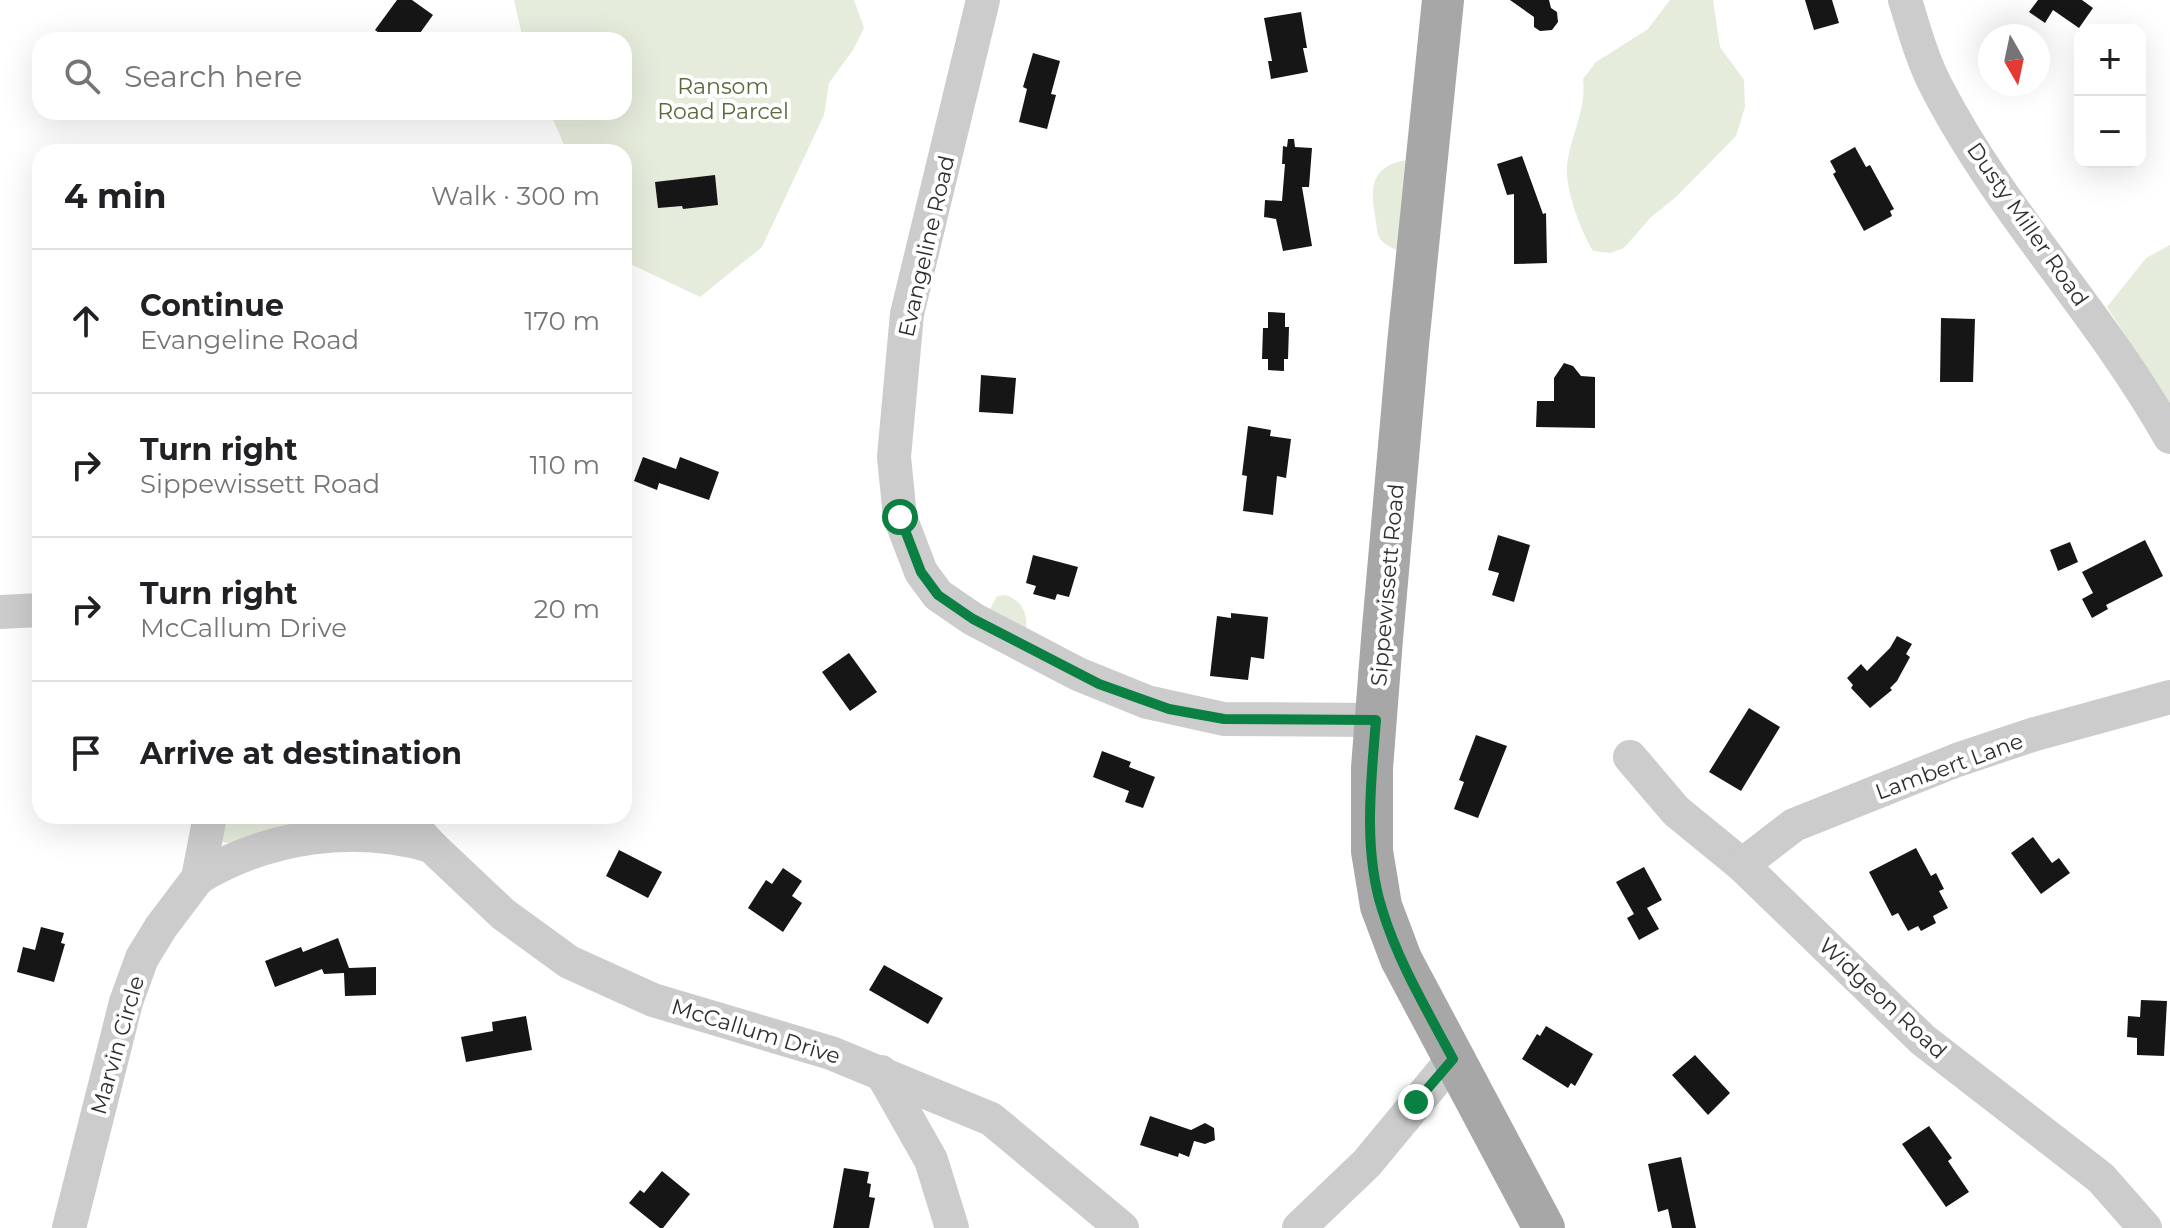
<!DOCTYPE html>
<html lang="en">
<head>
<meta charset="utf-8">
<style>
	body { margin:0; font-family:Montserrat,sans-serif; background:#f2f2f2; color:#202124 }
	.controls { position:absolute; right:24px; top:24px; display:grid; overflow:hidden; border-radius:16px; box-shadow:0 8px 32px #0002 }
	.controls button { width:72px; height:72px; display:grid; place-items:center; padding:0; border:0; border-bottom:2px solid #e0e0e0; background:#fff; color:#202124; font:40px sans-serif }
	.compass { position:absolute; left:1978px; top:24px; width:72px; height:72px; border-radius:50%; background:#fff; box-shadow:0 8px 32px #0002; rotate:171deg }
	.stop { position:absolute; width:24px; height:24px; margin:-18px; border:6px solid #0b8043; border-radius:50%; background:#fff }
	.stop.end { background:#0b8043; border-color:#fff; box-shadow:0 2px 8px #0008 }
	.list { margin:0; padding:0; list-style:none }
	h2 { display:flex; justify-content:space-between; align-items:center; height:104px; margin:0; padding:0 32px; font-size:34px }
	h2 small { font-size:26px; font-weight:400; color:#757577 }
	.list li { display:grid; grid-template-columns:52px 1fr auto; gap:24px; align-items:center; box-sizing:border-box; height:144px; padding:0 32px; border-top:2px solid #e0e0e0 }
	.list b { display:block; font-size:30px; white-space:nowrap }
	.list p { margin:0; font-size:26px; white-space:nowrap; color:#757577 }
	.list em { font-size:26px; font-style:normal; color:#757577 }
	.icon { flex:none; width:44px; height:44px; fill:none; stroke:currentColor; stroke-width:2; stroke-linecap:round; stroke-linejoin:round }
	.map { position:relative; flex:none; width:2170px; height:1228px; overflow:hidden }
	.search { position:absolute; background:#fff; box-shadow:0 8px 32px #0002; left:32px; top:32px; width:600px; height:88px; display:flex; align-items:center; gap:20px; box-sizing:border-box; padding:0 28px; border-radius:24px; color:#757577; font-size:30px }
	.panel { position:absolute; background:#fff; box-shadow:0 8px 32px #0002; left:32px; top:144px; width:600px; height:680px; border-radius:24px }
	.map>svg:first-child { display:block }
	.green { fill:#e6ecdc }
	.building { fill:#161616 }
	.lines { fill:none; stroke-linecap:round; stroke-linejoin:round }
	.minor { stroke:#ccc; stroke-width:34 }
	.major { stroke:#a7a7a7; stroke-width:42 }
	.route { stroke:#0b8043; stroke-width:10 }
	.labels { text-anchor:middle; stroke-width:8; stroke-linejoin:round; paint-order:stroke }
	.park-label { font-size:22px; fill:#566b3b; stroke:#fff }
	.street-label { font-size:22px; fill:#2f2f2f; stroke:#fff }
</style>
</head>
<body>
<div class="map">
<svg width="2170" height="1228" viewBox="0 0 2170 1228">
	<rect width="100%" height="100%" fill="#fff"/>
	<g class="green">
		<polygon points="514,0 854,0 864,28 853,50 829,83 824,115 762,247 700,297 624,261 624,152 567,152 550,112 624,112 624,40 523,40"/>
		<path d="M 1670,0 L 1713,0 L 1720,47 L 1744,80 L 1745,107 L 1736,136 L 1676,197 L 1650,218 L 1624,248 L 1610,253 L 1593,251 C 1581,231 1565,190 1567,166 C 1570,137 1587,109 1583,79 L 1596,62 L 1648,29 Z"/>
		<path d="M 1408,160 L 1405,253 C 1398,250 1387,247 1382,241 C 1376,235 1377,224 1375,216 C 1370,185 1372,165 1408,160 Z"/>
		<polygon points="2170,245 2170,404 2107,307 2146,258"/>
		<path d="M 1005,595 C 1022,600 1028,613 1026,630 L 989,611 L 997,596 Z"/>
		<polygon points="221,816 384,816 380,826 239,846 220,841"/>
	</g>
	<g class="building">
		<polygon points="397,0 412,0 433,15 415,40 389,40 375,30"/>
		<polygon points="1510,0 1549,0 1551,8 1557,12 1558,22 1552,30 1540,31 1534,27 1534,17"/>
		<polygon points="1805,0 1832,0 1839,23 1814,30"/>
		<polygon points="2038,0 2082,0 2093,8 2079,28 2053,10 2045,23 2029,12"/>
		<polygon points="1301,12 1307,48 1303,48 1308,72 1271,79 1268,61 1272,61 1264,18"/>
		<polygon points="1033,53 1060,61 1051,94 1056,95 1047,129 1019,122 1027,89 1023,87"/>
		<polygon points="1288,139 1294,139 1295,147 1312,148 1309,187 1302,187 1312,246 1283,251 1276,219 1264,217 1265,200 1282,201 1285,164 1282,164 1283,146 1287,147"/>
		<polygon points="1855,147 1866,167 1870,165 1894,209 1890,211 1892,216 1864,231 1833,174 1836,172 1830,161"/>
		<polygon points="1522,156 1543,214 1546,213 1547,263 1514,264 1514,194 1507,195 1497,164"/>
		<polygon points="715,175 718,205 683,209 682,206 658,208 655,182"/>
		<polygon points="1268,312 1285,313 1285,327 1289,327 1288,359 1284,359 1284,371 1268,370 1268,359 1262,359 1263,328 1268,328"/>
		<polygon points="1941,318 1975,319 1973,382 1940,382"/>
		<polygon points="1564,363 1573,366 1581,376 1595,377 1595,428 1536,427 1537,401 1554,401 1554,378"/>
		<polygon points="981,375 1016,378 1013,414 979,412"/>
		<polygon points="1248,426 1271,430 1270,436 1291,439 1286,478 1277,476 1273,515 1243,511 1247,476 1242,475"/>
		<polygon points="643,457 676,469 680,457 719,472 709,500 659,483 657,490 634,481"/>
		<polygon points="1498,535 1530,545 1514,602 1492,595 1499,573 1488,570"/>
		<polygon points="2145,540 2163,576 2106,605 2108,609 2092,618 2082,599 2093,593 2082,572"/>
		<polygon points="2070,542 2078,562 2058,571 2050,550"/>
		<polygon points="1033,555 1078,567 1069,597 1057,594 1055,600 1033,594 1036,586 1026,583"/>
		<polygon points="1231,613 1268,617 1264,659 1251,657 1248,680 1210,676 1217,616 1231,618"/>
		<polygon points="1897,636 1912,644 1906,654 1910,657 1897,681 1890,688 1892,690 1870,708 1851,688 1853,685 1847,678 1861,664 1867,671 1890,648"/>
		<polygon points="849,653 877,692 850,711 822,672"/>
		<polygon points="1749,708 1780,727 1741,791 1709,772"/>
		<polygon points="1476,735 1507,746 1478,818 1454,809 1464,782 1459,780"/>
		<polygon points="1102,751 1131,762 1129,767 1155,777 1143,808 1125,802 1129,791 1093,777"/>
		<polygon points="2033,837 2052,863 2059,858 2070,873 2041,894 2011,853"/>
		<polygon points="1916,848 1931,876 1936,873 1944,889 1939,891 1948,908 1933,916 1936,923 1921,931 1918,926 1908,931 1898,913 1892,916 1869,872"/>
		<polygon points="619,850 662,872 648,898 606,876"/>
		<polygon points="1644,867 1662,900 1647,908 1659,929 1639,940 1627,918 1634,914 1616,882"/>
		<polygon points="783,868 802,881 792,896 802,903 783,932 748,908 766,880 772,884"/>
		<polygon points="41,927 64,933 61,943 65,944 54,982 17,972 23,947 35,950"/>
		<polygon points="338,938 349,968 376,967 376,995 345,996 344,973 324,974 322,969 275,987 265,961 301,947 303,952"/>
		<polygon points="884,965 943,998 928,1024 869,990"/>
		<polygon points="2141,1000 2167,1001 2164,1056 2137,1055 2137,1038 2127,1037 2128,1016 2140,1017"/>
		<polygon points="526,1016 532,1050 466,1062 461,1037 493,1031 492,1022"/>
		<polygon points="1546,1026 1593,1054 1575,1086 1571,1083 1568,1088 1522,1059 1537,1034 1540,1036"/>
		<polygon points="1695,1055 1730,1093 1708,1115 1672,1075"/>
		<polygon points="1150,1116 1191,1130 1205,1123 1214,1128 1215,1140 1205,1144 1194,1141 1189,1157 1179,1153 1178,1157 1140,1145"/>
		<polygon points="1929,1126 1952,1158 1948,1161 1969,1192 1946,1207 1902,1144"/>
		<polygon points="1681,1157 1696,1228 1672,1228 1668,1209 1658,1212 1648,1164"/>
		<polygon points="844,1168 869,1172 867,1183 871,1184 869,1197 875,1198 869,1228 833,1228"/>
		<polygon points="662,1171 690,1194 663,1228 660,1228 629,1203 640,1190 644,1193"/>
	</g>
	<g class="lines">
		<g class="minor">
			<polyline points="983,0 907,314 894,457 900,517 921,572 938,595 973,619 1078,674 1147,702 1224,719 1376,720"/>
			<path d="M 1905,0 C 1914,29 1922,59 1936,86 C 2000,211 2101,314 2170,437"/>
			<polyline points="0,612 40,610"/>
			<polyline points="1630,757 1676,811 1742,865 1923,1040 2101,1178 2145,1228"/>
			<polyline points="404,816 431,846 503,914 569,962 653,1000 831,1053 991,1119 1122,1228"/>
			<polyline points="1742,865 1794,825 1957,760 2035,734 2170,697"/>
			<path d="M 198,878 C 267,836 354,823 431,846"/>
			<polyline points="881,1072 931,1160 952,1228"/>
			<polyline points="69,1228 126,1002 142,958 161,927 198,878 210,816"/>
			<polyline points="1299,1228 1367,1163 1453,1059"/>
		</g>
		<polyline class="major" points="1443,0 1408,344 1382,639 1372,768 1372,851 1381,906 1401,959 1544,1228"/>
	</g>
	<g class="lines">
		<path class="route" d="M 900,517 L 921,572 L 938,595 L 973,619 L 1099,684 L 1169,709 L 1224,719 L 1376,720 C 1371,781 1363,850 1382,909 C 1398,962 1427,1010 1453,1059 L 1416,1102"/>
	</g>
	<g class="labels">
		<g class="park-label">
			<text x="723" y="94">Ransom<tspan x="723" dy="25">Road Parcel</tspan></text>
		</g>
		<g class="street-label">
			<text transform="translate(2028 224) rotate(55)" y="8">Dusty Miller Road</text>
			<text transform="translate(926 246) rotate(-77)" y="8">Evangeline Road</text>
			<text transform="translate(1387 585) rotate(-85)" y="8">Sippewissett Road</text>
			<text transform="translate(1949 766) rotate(-20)" y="8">Lambert Lane</text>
			<text transform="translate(1883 998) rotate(43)" y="8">Widgeon Road</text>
			<text transform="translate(756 1031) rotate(17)" y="8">McCallum Drive</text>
			<text transform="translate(117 1045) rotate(-74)" y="8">Marvin Circle</text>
		</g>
	</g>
</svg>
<div class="controls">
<button>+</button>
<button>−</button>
</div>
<svg class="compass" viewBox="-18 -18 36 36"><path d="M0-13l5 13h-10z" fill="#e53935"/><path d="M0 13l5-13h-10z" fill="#757577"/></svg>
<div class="stop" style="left:900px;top:517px"></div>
<div class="stop end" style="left:1416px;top:1102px"></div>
<div class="search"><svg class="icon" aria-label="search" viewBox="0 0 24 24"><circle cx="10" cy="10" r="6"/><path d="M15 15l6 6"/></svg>Search here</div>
<section class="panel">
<h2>4 min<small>Walk · 300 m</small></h2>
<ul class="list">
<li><svg class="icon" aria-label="ahead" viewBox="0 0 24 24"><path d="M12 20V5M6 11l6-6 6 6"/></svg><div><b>Continue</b><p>Evangeline Road</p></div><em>170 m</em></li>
<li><svg class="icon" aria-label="right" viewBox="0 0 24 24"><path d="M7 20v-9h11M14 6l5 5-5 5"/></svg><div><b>Turn right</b><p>Sippewissett Road</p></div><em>110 m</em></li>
<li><svg class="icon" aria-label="right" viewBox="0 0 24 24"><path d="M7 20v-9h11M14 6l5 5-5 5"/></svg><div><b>Turn right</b><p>McCallum Drive</p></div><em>20 m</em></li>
<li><svg class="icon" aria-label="arrive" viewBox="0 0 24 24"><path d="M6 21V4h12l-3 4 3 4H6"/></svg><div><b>Arrive at destination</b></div></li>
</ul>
</section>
</div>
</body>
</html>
